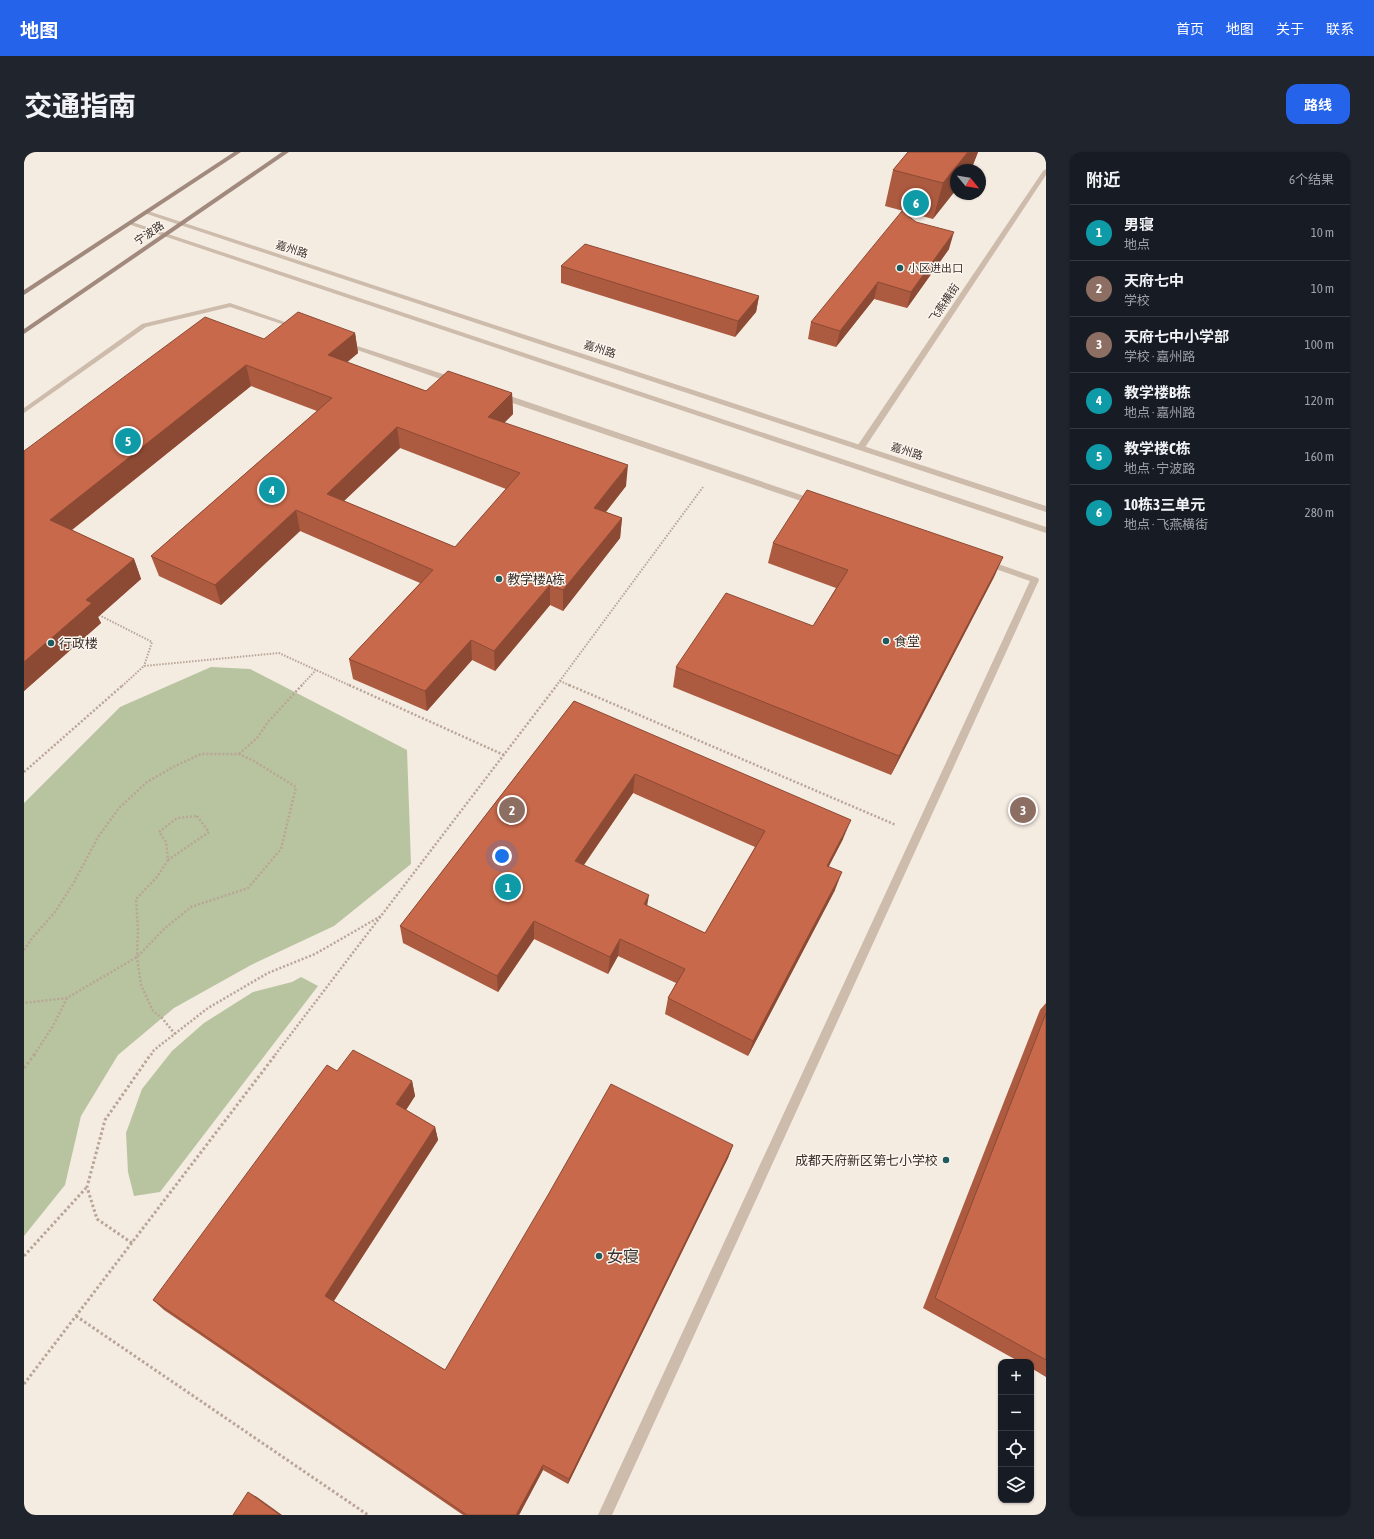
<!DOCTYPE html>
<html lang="zh">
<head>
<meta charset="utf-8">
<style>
	body { margin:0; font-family:"Asap Condensed","Noto Sans SC",sans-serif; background:#20242c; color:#f1f3f6 }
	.controls { position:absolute; right:12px; bottom:12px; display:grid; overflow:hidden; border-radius:8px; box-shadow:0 1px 3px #0004 }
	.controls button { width:36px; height:36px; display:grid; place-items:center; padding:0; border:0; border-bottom:1px solid #363941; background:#171b24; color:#f1f3f6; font:20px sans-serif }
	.compass { position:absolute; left:926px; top:12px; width:36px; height:36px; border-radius:50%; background:#171b24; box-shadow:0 1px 3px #0004; rotate:120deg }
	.you { position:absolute; left:478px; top:704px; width:14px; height:14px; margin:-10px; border:3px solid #fff; border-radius:50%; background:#1a73e8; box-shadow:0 0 0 6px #1a73e833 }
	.badge { display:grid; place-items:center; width:26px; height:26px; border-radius:50%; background:#2563eb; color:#fff; font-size:13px; font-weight:700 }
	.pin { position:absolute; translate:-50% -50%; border:2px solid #fff; box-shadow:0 1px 4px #0006 }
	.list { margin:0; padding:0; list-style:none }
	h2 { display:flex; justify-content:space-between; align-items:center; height:52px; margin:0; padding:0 16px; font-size:17px }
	h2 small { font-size:13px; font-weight:400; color:#9ea1a6 }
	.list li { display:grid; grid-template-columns:26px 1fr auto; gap:12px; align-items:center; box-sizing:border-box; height:56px; padding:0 16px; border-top:1px solid #363941 }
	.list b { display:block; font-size:15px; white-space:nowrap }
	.list p { margin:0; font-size:13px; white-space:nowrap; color:#9ea1a6 }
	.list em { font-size:13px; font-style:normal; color:#9ea1a6 }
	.icon { flex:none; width:22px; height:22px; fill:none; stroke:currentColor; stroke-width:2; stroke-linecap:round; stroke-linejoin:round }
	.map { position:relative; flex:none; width:1022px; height:1363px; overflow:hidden; border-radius:12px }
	header { display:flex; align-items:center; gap:24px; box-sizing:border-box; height:56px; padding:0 20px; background:#2563eb; color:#fff }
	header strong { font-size:19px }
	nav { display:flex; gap:22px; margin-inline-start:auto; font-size:14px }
	.intro { display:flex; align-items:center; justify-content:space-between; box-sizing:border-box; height:96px; padding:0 24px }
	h1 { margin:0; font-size:28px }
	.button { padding:10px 18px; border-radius:12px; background:#2563eb; color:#fff; font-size:14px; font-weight:700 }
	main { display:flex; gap:24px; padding:0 24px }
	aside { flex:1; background:#171b24; border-radius:12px; box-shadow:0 1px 3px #0004 }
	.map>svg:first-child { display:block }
	.green { fill:#b8c4a0 }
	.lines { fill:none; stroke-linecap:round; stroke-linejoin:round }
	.path-far2 { stroke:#b9a596; stroke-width:2; stroke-dasharray:1.5 1.5; stroke-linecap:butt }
	.path-far1 { stroke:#b9a596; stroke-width:2.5; stroke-dasharray:2 2; stroke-linecap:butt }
	.path { stroke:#b9a596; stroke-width:3; stroke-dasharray:2.5 2.5; stroke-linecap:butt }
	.service { fill:#cdbbac; fill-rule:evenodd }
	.minor { fill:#cdbbac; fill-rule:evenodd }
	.tertiary { fill:#cdbbac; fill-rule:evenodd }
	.secondary { fill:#a18a7d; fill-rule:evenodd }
	.wall { fill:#ac5a40; fill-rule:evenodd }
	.shaded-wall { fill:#8c4a34 }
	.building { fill:#c8694b; stroke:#8c4a34; fill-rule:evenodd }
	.poi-dot { fill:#1f5a5e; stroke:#fbf5ee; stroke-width:1.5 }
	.labels { text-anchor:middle; stroke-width:3; stroke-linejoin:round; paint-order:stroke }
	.far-street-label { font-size:11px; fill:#3b302b; stroke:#fbf5ee }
	.far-poi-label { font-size:11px; fill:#3b302b; stroke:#fbf5ee; text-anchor:start }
	.poi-label { font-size:13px; fill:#3b302b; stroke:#fbf5ee; text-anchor:start }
	.near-poi-label { font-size:16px; fill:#3b302b; stroke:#fbf5ee; text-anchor:start }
</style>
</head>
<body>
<header>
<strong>地图</strong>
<nav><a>首页</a><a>地图</a><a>关于</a><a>联系</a></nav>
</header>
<div class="intro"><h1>交通指南</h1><a class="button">路线</a></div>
<main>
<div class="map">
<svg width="1022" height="1363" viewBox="0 0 1022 1363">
	<rect width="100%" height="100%" fill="#f4ebe1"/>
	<g class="green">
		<polygon points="187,515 226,517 383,598 387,712 310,774 227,813 150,856 94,903 57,964 41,1033 0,1084 0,651 96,555"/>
		<polygon points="277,825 294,834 136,1040 110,1044 104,1020 102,981 118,937 148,899 180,871 229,840 268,830"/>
	</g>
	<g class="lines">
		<g class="path-far2">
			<polyline points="75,463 128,490 120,514"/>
			<polyline points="536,529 547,534"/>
			<polyline points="98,534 120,514 255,501 327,534"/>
			<polyline points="277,534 292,518"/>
			<polyline points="532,534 679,335"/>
		</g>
		<g class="path-far1">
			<polyline points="325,533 480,603"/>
			<polyline points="545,533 872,673"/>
			<polyline points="215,602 233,586 244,570 278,533"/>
			<polyline points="0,620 99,533"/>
			<polygon points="173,664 185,680 144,708 142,690 135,680 153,666"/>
			<polyline points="144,708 133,725 112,747 114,778 113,805 117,833 129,859 138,866 151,882"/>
			<polyline points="0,798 9,785 31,760 49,732 74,685 95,656 123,630 149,615 177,602 215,602 230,609 272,635 257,697 224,736 167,755 140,777 113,805 43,846 0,851"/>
			<polyline points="10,903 29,874 43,846"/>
			<polyline points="127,903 130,898 184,856 244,821 291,802 357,764"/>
			<polyline points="251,903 533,533"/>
		</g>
		<g class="path">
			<polyline points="0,916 11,902"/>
			<polyline points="108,1091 73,1067 63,1035 81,968 127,902"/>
			<polyline points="0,1104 62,1036"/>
			<polyline points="52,1164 344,1363"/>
			<polyline points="0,1232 252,902"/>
		</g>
		<g class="service">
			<polygon points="206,151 275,175 270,176 206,155 122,175 0,261 0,256 118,172"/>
			<polygon points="321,190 434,227 435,229 431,231 428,231 319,193 319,191"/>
			<polygon points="474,242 480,242 792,348 793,350 792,352 786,352 474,246"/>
			<polygon points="963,408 1014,426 1015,428 588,1363 574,1363 1006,429 960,413 959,411"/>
		</g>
		<polygon class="minor" points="1022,17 1022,23 840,297 834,297 834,293 1019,19"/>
		<g class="tertiary">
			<polygon points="120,59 124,59 1022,354 1022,360 120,61"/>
			<polygon points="104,70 108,70 1022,375 1022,381 104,72"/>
		</g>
		<g class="secondary">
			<polygon points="210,0 217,0 0,143 0,138"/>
			<polygon points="258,0 265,0 0,182 0,177"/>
		</g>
	</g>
	<g class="wall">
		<polygon points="884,0 954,0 947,18 932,18 909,67 861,54 869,18"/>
		<polygon points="892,70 925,97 883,156 850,147 812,195 784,187 787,170"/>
		<polygon points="537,114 735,144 732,160 711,185 537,131"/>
		<path d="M 331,181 L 334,201 L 323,210 L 402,239 L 488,241 L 489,262 L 480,271 L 602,334 L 582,360 L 598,366 L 596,386 L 539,459 L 526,453 L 471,519 L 448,508 L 403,559 L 329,527 L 325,507 L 396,431 L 276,379 L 197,453 L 135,424 L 127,404 L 293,259 L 227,234 L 48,378 L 110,407 L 117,427 L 74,465 L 77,471 L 0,539 L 0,299 L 240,187 ZM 376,296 L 482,337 L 431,395 L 320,349 Z"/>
		<polygon points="749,391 979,405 970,425 867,623 649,535 652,515 789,474 812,436 744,411"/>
		<path d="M 550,549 L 819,687 L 805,714 L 811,738 L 724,904 L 641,862 L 644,846 L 652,831 L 594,804 L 584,822 L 510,787 L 474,840 L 379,791 L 376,774 ZM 609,641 L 731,695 L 681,781 L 623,754 L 560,713 Z"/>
		<polygon points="1022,851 1022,1225 1007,1216 1007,1210 996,1210 899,1156 1016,858"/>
		<polygon points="313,919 388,929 391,944 382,958 411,975 414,988 310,1149 421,1218 709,993 704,1006 544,1332 519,1318 495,1363 439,1363 140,1158 129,1148"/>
	</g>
	<g class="shaded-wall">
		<polygon points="944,0 954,0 947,18 932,18 932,38 909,67 919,31"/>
		<polygon points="930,80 925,97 883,156 887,140"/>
		<polygon points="854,130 850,147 812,195 816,179"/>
		<polygon points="735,144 732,160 711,185 714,169"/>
		<polygon points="331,181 334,201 307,224 304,203"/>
		<polygon points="222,213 227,234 35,388 26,368"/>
		<polygon points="488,241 489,262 465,286 464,265"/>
		<polygon points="373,275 376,296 306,362 303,342"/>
		<polygon points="604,313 602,334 569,376 570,356"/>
		<polygon points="272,358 276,379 197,453 191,433"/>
		<polygon points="598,366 596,386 539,459 539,438"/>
		<polygon points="979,405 970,425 867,623 875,604"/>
		<polygon points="110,407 117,427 74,465 77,471 0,539 0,510 62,448"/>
		<polygon points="526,433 526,453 471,519 470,499"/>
		<polygon points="447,488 448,508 403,559 401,539"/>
		<polygon points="611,622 609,641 550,727 551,709"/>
		<polygon points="827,668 819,687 796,731 803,714"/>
		<polygon points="818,720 811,738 724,904 729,889"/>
		<polygon points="625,743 622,760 620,752"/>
		<polygon points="510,769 510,787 474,840 473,824"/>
		<polygon points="596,787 594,804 584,822 586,805"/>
		<polygon points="388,929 391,944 376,967 372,952"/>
		<polygon points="411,975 414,988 307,1153 301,1144"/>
		<polygon points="709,993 704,1006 544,1332 545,1327"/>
		<polygon points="519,1313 519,1318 495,1363 492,1363"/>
		<polygon points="224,1340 233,1345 258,1363 256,1363"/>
	</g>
	<g class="building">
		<polygon points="884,0 944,0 919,31 869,18"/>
		<polygon points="878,59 892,70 930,80 887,140 854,130 816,179 787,170"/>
		<polygon points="561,92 735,144 714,169 537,114"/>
		<path d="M 274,160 L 331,181 L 304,203 L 402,239 L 424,219 L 488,241 L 464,265 L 604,313 L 570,356 L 598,366 L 539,438 L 526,433 L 470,499 L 447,488 L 401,539 L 325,507 L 409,418 L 272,358 L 191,433 L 127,404 L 308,246 L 222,213 L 26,368 L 110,407 L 62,448 L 68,451 L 0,510 L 0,299 L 181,165 L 240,187 ZM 373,275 L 496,321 L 431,395 L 303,342 Z"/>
		<polygon points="783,338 979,405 875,604 652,515 702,441 789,474 824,418 749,391"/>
		<path d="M 550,549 L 827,668 L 803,714 L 818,720 L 729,889 L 644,846 L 661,817 L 596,787 L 586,805 L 510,769 L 473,824 L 376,774 ZM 611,622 L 741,679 L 681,781 L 620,752 L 625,743 L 551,709 Z"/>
		<polygon points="1022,861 1022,1208 911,1146"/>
		<polygon points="329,898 388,929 372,952 411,975 301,1144 421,1218 524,1043 587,932 709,993 545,1327 519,1313 492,1363 443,1363 129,1148 303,913 313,919"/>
		<polygon points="224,1340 256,1363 209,1363"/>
	</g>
	<g class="poi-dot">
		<circle cx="876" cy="116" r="4"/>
		<circle cx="475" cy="427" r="4"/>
		<circle cx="862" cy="489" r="4"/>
		<circle cx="27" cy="491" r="4"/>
		<circle cx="922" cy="1008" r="4"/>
		<circle cx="575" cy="1104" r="4"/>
	</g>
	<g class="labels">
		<g class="far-street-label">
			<text transform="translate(125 81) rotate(-34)" y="4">宁波路</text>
			<text transform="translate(268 97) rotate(18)" y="4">嘉州路</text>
			<text transform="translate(920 151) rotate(-56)" y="4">飞燕横街</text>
			<text transform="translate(576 197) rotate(18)" y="4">嘉州路</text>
			<text transform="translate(883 299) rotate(18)" y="4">嘉州路</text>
		</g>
		<g class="far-poi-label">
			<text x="884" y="120">小区进出口</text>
		</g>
		<g class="poi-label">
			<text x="483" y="432">教学楼A栋</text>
			<text x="870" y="494">食堂</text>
			<text x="35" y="496">行政楼</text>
			<text x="914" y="1013" text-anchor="end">成都天府新区第七小学校</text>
		</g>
		<g class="near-poi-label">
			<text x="583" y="1110">女寝</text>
		</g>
	</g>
</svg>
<div class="controls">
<button>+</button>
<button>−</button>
<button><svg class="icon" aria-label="locate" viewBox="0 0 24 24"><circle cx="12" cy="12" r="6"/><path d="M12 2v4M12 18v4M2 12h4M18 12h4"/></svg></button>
<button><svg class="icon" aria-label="layers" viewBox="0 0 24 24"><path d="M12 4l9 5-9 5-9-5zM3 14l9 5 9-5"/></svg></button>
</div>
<svg class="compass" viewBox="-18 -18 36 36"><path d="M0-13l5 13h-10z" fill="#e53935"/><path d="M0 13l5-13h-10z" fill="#9ea1a6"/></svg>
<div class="you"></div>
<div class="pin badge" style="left:484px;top:735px;background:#0f9aa8">1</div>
<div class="pin badge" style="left:488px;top:658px;background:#8d6e63">2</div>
<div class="pin badge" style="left:999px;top:658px;background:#8d6e63">3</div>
<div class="pin badge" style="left:248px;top:338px;background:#0f9aa8">4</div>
<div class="pin badge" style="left:104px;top:289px;background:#0f9aa8">5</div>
<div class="pin badge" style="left:892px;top:51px;background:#0f9aa8">6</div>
</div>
<aside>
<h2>附近<small>6个结果</small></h2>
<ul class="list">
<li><span class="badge" style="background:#0f9aa8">1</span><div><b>男寝</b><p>地点</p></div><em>10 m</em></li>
<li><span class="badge" style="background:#8d6e63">2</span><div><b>天府七中</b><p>学校</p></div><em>10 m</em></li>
<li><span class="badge" style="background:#8d6e63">3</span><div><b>天府七中小学部</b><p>学校 · 嘉州路</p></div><em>100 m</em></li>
<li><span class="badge" style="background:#0f9aa8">4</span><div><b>教学楼B栋</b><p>地点 · 嘉州路</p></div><em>120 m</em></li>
<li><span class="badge" style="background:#0f9aa8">5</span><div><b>教学楼C栋</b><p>地点 · 宁波路</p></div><em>160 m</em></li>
<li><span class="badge" style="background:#0f9aa8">6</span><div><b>10栋3三单元</b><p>地点 · 飞燕横街</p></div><em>280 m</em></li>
</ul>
</aside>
</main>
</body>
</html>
